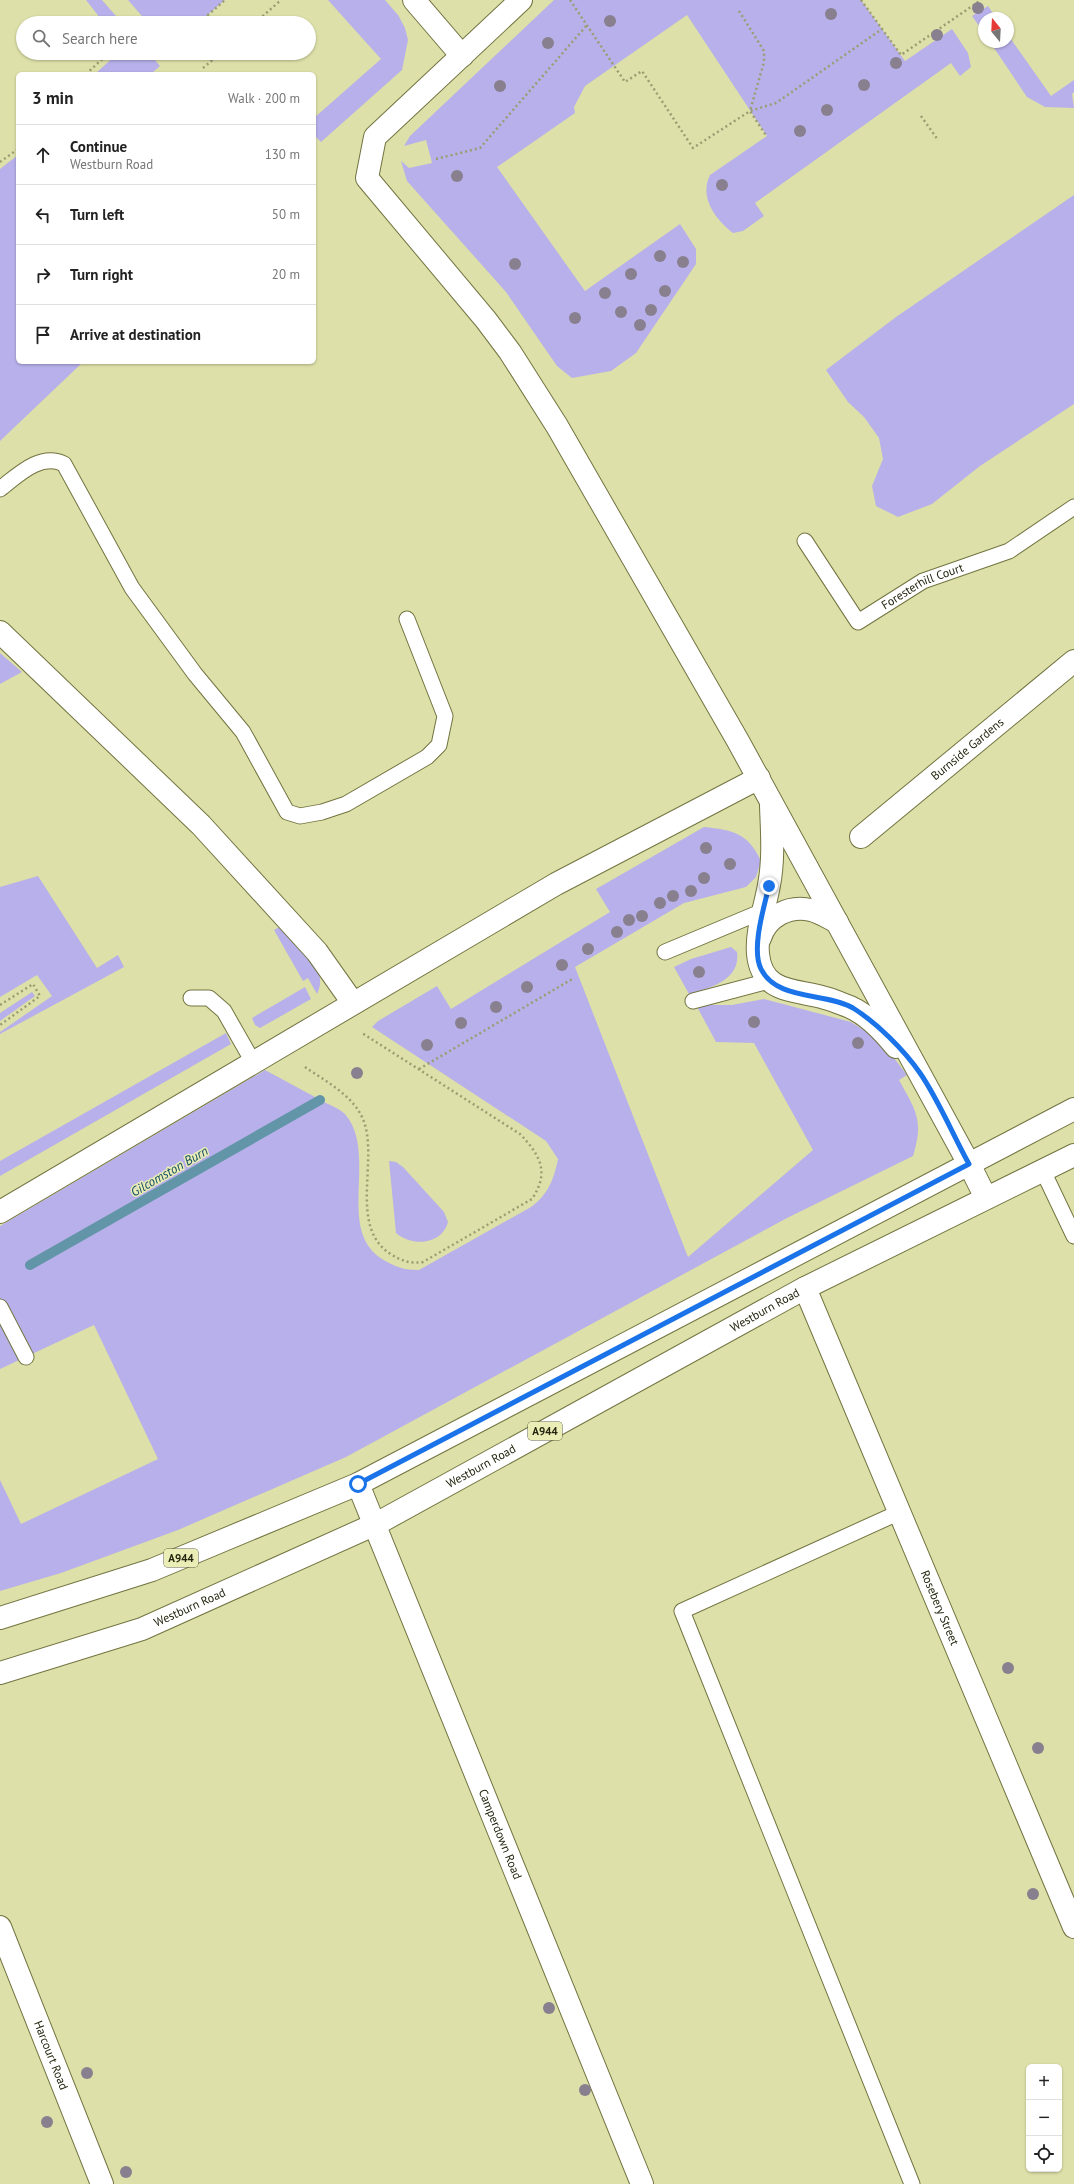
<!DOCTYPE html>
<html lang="en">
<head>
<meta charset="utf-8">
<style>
	body { margin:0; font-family:"PT Sans",sans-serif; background:#f2f2f2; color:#222 }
	.controls { position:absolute; right:12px; bottom:12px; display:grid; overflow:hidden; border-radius:6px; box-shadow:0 1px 3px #0004 }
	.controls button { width:36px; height:36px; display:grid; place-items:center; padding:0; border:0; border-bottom:1px solid #e0e0e0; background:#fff; color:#222; font:20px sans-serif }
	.compass { position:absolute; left:978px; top:12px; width:36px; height:36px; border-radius:50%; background:#fff; box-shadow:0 1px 3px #0004; rotate:342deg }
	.stop { position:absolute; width:12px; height:12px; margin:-9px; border:3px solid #1a73e8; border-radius:50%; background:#fff }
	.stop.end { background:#1a73e8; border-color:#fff; box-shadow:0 1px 4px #0008 }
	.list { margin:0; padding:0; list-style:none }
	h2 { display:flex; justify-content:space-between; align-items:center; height:52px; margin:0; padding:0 16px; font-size:17px }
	h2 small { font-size:13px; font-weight:400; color:#767676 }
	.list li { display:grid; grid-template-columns:26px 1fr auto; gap:12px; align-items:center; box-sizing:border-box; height:60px; padding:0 16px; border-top:1px solid #e0e0e0 }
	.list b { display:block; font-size:15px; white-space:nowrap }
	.list p { margin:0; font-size:13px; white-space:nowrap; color:#767676 }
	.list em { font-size:13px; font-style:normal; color:#767676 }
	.icon { flex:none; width:22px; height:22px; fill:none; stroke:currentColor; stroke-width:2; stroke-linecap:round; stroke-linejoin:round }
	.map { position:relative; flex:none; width:1074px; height:2184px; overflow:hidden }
	.search { position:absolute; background:#fff; box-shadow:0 1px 3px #0004; left:16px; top:16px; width:300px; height:44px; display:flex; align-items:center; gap:10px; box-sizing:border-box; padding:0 14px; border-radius:22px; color:#767676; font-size:15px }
	.panel { position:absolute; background:#fff; box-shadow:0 1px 3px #0004; left:16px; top:72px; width:300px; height:292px; border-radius:6px }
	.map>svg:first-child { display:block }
	.green { fill:#b8b0ea }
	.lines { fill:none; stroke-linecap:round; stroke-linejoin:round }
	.stream { stroke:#6295a7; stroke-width:10 }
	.lane-casing { stroke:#737441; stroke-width:17 }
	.street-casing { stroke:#737441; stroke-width:24 }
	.primary-casing { stroke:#737441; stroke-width:24 }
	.path { stroke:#9b9d71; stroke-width:2.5; stroke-dasharray:2 3; stroke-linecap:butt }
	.lane { stroke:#fff; stroke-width:15 }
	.street { stroke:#fff; stroke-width:22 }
	.primary { stroke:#fff; stroke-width:22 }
	.tree { fill:#88808e }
	.route { stroke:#1a73e8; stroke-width:5 }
	.labels { text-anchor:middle; stroke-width:3; stroke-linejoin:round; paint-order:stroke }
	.shield { fill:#eaedb5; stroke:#5f6141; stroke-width:1 }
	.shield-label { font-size:11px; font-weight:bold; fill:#24250f }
	.street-label { font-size:12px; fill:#24250f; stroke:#eaedb5 }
	.water-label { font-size:13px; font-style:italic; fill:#114d65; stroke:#eaedb5 }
</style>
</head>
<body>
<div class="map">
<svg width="1074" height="2184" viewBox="0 0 1074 2184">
	<rect width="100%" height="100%" fill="#dde0a8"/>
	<g class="green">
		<polygon points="86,0 102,0 122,23 104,23"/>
		<polygon points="128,0 225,0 198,23 148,23"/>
		<polygon points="328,0 385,0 398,15 405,28 408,40 402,70 321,142 314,135 314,118 381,59"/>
		<path d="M 554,0 L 861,0 L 905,61 L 952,29 L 968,53 L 971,67 L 960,76 L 951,63 L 755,203 L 764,216 L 743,231 L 733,233 C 715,219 699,197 710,175 L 767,136 L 687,15 L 585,86 L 574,107 L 575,113 L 497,167 L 585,291 L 680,224 L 696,249 L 696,264 L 636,353 L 611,371 L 572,378 L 557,366 L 506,292 L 407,181 L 401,161 L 409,168 L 432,163 L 426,140 L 404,146 L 410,136 Z"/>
		<polygon points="988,6 996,18 984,18 984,33 972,16"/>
		<polygon points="1008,35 1051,96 1074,80 1074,92 1072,94 1074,108 1045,107 1027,97 990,42 1008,42"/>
		<polygon points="118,53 149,53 160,66 151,74 95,74"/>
		<polygon points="18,155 18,362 83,362 0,441 0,169"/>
		<polygon points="1074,195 1074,404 980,466 932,504 898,517 876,506 872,486 883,459 879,438 864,417 848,402 826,370 896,317"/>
		<polygon points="0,653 22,672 0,684"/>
		<path d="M 704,827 C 733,830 748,833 761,861 L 756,877 L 746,887 L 684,903 L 575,967 L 688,1257 L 813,1150 L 754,1043 L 716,1042 L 696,1005 L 732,1005 L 764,999 L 851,1022 L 872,1035 L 891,1054 L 907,1075 L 899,1080 C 916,1111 924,1120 913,1156 L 787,1218 L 346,1457 L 178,1530 L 61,1573 L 0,1591 L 0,1480 L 21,1524 L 158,1459 L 94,1325 L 0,1369 L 0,1226 L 265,1070 C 284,1080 304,1091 324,1102 C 330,1105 340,1109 345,1114 C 379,1154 335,1229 382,1259 C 395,1267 404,1270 419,1270 L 531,1207 C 548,1195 554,1179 558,1159 L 546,1141 L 372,1027 L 378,1021 L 437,986 L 451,1009 L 610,912 L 596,889 Z"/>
		<polygon points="38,876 97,968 118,955 124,967 0,1034 0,1032 52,996 37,975 0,997 0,887"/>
		<path d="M 281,926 C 297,944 331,968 317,994 L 308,978 L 303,981 L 274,930 Z"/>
		<path d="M 731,947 L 737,952 C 741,980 710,988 689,994 L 674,967 L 691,959 Z"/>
		<polygon points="305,987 311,999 260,1028 255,1025 252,1018"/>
		<polygon points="32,992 35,996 0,1021 0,1013"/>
		<polygon points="226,1033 231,1044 0,1176 0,1161"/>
		<path d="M 389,1161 L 396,1162 L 403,1167 L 444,1212 L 448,1222 C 442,1245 412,1247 396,1233 Z"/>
	</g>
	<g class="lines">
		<polyline class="stream" points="30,1265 320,1100"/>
		<g class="lane-casing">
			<g id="lane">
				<path d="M 0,489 C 17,476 40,452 64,464 L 132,588 L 195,674 L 243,732 L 287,812 L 300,816 L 322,812 L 346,804 L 427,757 L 439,745 L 445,716 L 407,619"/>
				<path id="s1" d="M 805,541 L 858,622 L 923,581 L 1009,551 L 1074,507"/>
				<polyline points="665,952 763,911"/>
				<polyline points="191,998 209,998 224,1011 253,1062"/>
				<polyline points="693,1001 769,981"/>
				<polyline points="1043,1171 1074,1236"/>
				<polyline points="0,1307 26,1357"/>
				<polyline points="900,1512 682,1611 912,2184"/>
			</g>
		</g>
		<g class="street-casing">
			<g id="street">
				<polyline points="414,0 462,56"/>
				<polyline points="521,0 375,137 367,178 486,320 510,352 557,426 738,741 969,1164 986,1198"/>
				<polyline points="0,632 201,825 317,952 353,1003"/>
				<path d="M 771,806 C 772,833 774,859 769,885 C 765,908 756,931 758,954 C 762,994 795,989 825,998 C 833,1000 842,1004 850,1007 C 868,1015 884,1032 896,1047"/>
				<path id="s2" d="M 861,837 L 1074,661"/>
				<path d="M 760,938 C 767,916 789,905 811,910 C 820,912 829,918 837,922"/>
				<polyline points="0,1212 556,884 759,778"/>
				<path id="s3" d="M 805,1288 L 1074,1927"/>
				<path id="s4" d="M 358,1484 L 642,2184"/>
				<path id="s5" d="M 0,1927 L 102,2184"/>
			</g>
		</g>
		<g class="primary-casing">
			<g id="primary">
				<polyline points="0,1618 152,1570 358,1484 1074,1109"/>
				<path id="s6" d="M 0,1673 L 142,1629 L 378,1523 L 805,1288 L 1074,1155"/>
			</g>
		</g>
		<g class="path">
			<polyline points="570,0 625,82 642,71 693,148 750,111 776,103 882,29 901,55 981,0"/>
			<polyline points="861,0 882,29"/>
			<polyline points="739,11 764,51 764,62 750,111 767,137"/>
			<polyline points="215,23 208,15 225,0"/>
			<polyline points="255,23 281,0"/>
			<polyline points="203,68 221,53"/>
			<polyline points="86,74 109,53"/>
			<polyline points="921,116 938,140"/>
			<polyline points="436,159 480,148 587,25"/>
			<polyline points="0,162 18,149"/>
			<polyline points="0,1005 33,984 40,996 0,1025"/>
			<path d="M 305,1067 C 325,1081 351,1094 362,1117 C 381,1157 346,1227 392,1255 C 402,1261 411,1264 423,1262 L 532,1199 C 550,1172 540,1155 520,1134 L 362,1033"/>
			<polyline points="419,1069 574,978"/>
		</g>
		<use href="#lane" class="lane"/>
		<use href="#street" class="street"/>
		<use href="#primary" class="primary"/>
	</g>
	<g class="tree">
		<circle cx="978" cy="8" r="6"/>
		<circle cx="831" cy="14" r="6"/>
		<circle cx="610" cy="21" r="6"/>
		<circle cx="937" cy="35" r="6"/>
		<circle cx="548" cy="43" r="6"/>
		<circle cx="896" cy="63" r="6"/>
		<circle cx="864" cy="85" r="6"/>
		<circle cx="500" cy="86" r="6"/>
		<circle cx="827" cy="110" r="6"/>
		<circle cx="800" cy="131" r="6"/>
		<circle cx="457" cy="176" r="6"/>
		<circle cx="722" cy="185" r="6"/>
		<circle cx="660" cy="256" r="6"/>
		<circle cx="683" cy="262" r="6"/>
		<circle cx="515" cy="264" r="6"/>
		<circle cx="631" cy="274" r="6"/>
		<circle cx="665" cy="291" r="6"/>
		<circle cx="605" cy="293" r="6"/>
		<circle cx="651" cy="310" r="6"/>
		<circle cx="621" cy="312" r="6"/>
		<circle cx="575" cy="318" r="6"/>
		<circle cx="640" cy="325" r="6"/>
		<circle cx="706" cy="848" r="6"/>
		<circle cx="730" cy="864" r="6"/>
		<circle cx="704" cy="878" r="6"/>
		<circle cx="691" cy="891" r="6"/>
		<circle cx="673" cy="896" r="6"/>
		<circle cx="660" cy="903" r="6"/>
		<circle cx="642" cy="916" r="6"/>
		<circle cx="629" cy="920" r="6"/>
		<circle cx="617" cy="932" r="6"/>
		<circle cx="588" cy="949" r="6"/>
		<circle cx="562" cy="965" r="6"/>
		<circle cx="699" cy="972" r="6"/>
		<circle cx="527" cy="987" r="6"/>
		<circle cx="496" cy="1007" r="6"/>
		<circle cx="754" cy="1022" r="6"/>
		<circle cx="461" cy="1023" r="6"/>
		<circle cx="858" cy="1043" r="6"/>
		<circle cx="427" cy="1045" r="6"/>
		<circle cx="357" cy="1073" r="6"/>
		<circle cx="1008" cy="1668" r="6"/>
		<circle cx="1038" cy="1748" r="6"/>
		<circle cx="1033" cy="1894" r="6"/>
		<circle cx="549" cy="2008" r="6"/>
		<circle cx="87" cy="2073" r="6"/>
		<circle cx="585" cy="2090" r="6"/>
		<circle cx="47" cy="2122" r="6"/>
		<circle cx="126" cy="2172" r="6"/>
	</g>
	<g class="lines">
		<path class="route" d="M 358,1484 L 969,1164 C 953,1135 938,1099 920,1073 C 904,1050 877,1023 853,1008 C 825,992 777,1001 761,969 C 751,949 764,907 769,886"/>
	</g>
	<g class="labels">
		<g class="shield">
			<rect x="528" y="1422" width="34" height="18" rx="3"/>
			<rect x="164" y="1549" width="34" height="18" rx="3"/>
		</g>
		<g class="shield-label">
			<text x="545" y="1435">A944</text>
			<text x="181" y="1562">A944</text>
		</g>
		<g class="street-label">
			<text dy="4" stroke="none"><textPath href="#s1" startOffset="171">Foresterhill Court</textPath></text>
			<text dy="4" stroke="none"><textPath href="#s2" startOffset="138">Burnside Gardens</textPath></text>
			<text dy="4" stroke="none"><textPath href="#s6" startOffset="849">Westburn Road</textPath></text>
			<text dy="4" stroke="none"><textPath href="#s6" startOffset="525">Westburn Road</textPath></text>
			<text dy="4" stroke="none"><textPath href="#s6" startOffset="201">Westburn Road</textPath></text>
			<text dy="4" stroke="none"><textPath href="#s3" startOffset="347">Rosebery Street</textPath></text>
			<text dy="4" stroke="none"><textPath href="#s4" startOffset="378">Camperdown Road</textPath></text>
			<text dy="4" stroke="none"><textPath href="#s5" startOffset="138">Harcourt Road</textPath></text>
		</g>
		<g class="water-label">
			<text transform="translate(169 1171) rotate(-30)" y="5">Gilcomston Burn</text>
		</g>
	</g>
</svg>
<div class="controls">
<button>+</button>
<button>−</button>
<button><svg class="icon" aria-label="locate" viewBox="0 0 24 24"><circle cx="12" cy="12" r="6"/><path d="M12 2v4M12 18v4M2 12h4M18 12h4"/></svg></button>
</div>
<svg class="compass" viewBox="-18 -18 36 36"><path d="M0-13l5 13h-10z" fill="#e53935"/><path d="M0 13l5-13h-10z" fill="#767676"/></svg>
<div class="stop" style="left:358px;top:1484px"></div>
<div class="stop end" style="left:769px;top:886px"></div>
<div class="search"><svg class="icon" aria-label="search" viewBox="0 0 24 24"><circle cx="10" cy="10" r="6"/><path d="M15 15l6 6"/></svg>Search here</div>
<section class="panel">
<h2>3 min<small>Walk · 200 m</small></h2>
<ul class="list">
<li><svg class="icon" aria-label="ahead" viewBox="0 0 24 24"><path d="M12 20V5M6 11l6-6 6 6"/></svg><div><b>Continue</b><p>Westburn Road</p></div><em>130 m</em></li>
<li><svg class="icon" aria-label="left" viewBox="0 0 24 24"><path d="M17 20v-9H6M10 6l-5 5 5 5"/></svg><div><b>Turn left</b></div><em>50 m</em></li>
<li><svg class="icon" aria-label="right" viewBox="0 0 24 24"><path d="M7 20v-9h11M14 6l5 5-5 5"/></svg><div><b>Turn right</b></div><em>20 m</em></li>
<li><svg class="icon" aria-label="arrive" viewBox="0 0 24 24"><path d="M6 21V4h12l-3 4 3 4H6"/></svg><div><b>Arrive at destination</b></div></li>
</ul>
</section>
</div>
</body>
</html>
